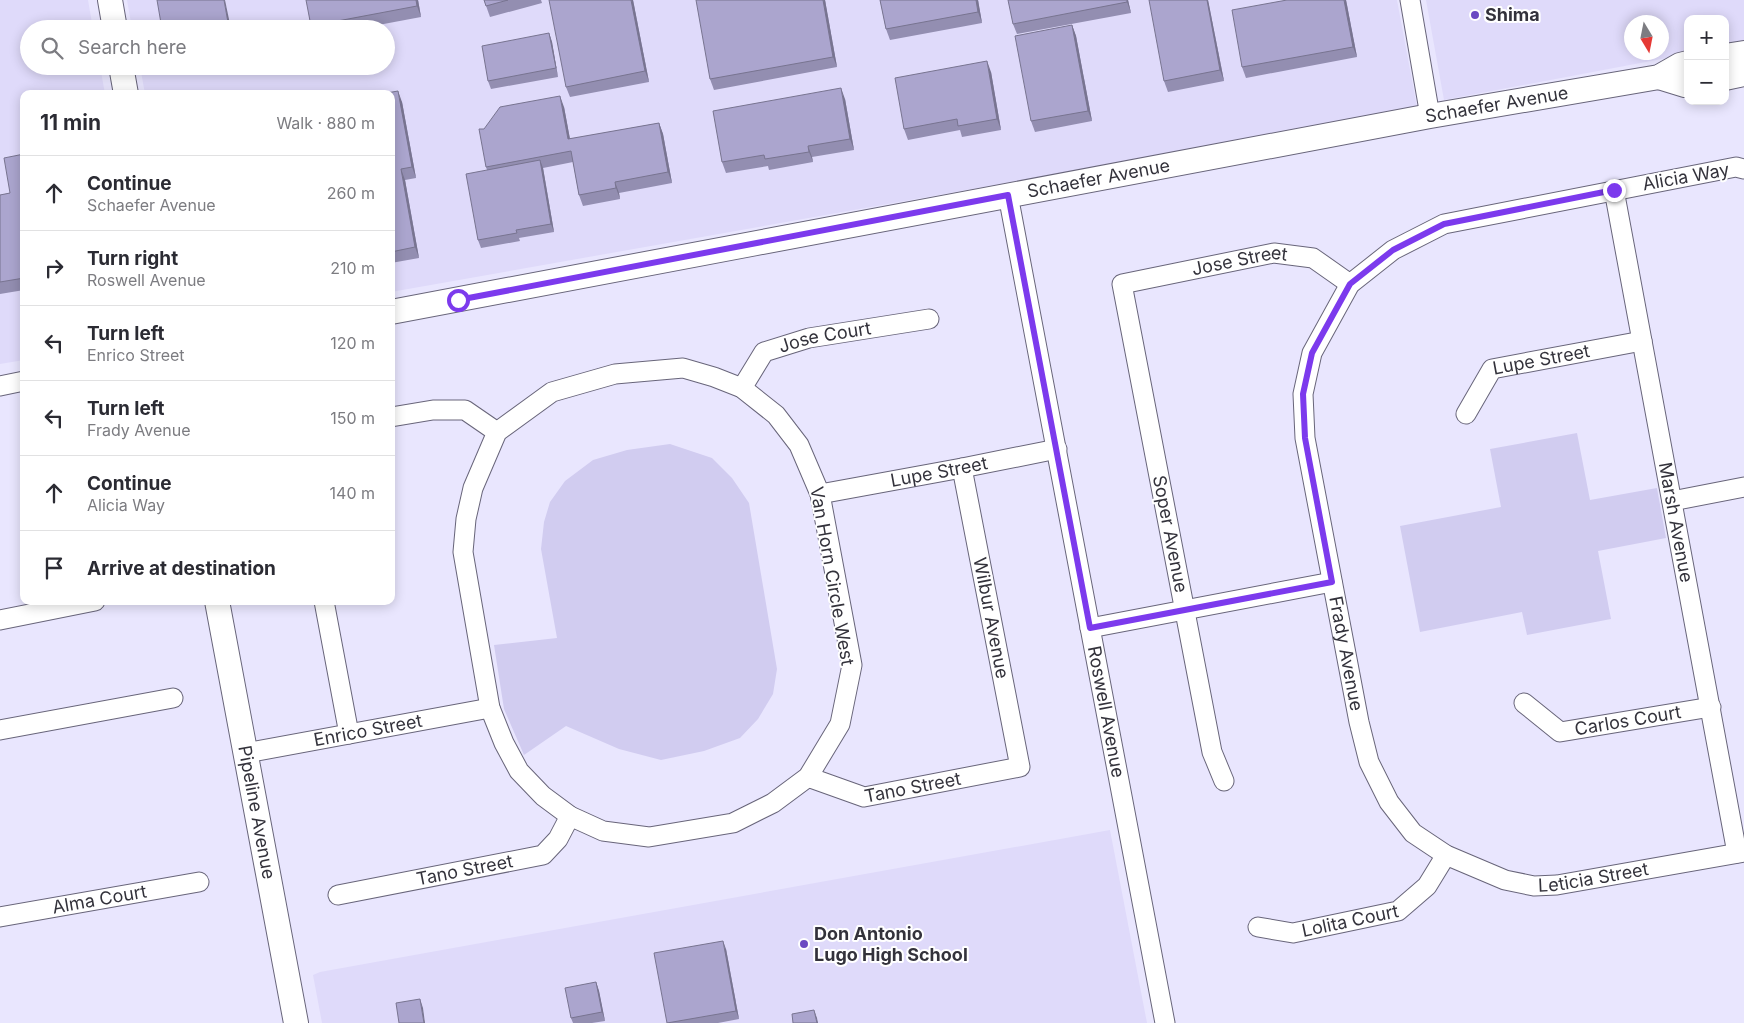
<!DOCTYPE html>
<html lang="en">
<head>
<meta charset="utf-8">
<style>
	body { margin:0; font-family:Inter,sans-serif; background:#f2f2f3; color:#2b2b33 }
	.controls { position:absolute; right:15px; top:15px; display:grid; overflow:hidden; border-radius:10px; box-shadow:0 2px 12px #0003 }
	.controls button { width:45px; height:45px; display:grid; place-items:center; padding:0; border:0; border-bottom:1px solid #e1e1e2; background:#fff; color:#2b2b33; font:25px sans-serif }
	.compass { position:absolute; left:1624px; top:15px; width:45px; height:45px; border-radius:50%; background:#fff; box-shadow:0 2px 12px #0003; rotate:170deg }
	.stop { position:absolute; width:15px; height:15px; margin:-11px; border:4px solid #7c3aed; border-radius:50%; background:#fff }
	.stop.end { background:#7c3aed; border-color:#fff; box-shadow:0 1px 5px #0008 }
	.list { margin:0; padding:0; list-style:none }
	h2 { display:flex; justify-content:space-between; align-items:center; height:65px; margin:0; padding:0 20px; font-size:21px }
	h2 small { font-size:16px; font-weight:400; color:#7c7c81 }
	.list li { display:grid; grid-template-columns:32px 1fr auto; gap:15px; align-items:center; box-sizing:border-box; height:75px; padding:0 20px; border-top:1px solid #e1e1e2 }
	.list b { display:block; font-size:19px; white-space:nowrap }
	.list p { margin:0; font-size:16px; white-space:nowrap; color:#7c7c81 }
	.list em { font-size:16px; font-style:normal; color:#7c7c81 }
	.icon { flex:none; width:28px; height:28px; fill:none; stroke:currentColor; stroke-width:2; stroke-linecap:round; stroke-linejoin:round }
	.map { position:relative; flex:none; width:1744px; height:1023px; overflow:hidden }
	.search { position:absolute; background:#fff; box-shadow:0 2px 12px #0003; left:20px; top:20px; width:375px; height:55px; display:flex; align-items:center; gap:12px; box-sizing:border-box; padding:0 18px; border-radius:28px; color:#7c7c81; font-size:19px }
	.panel { position:absolute; background:#fff; box-shadow:0 2px 12px #0003; left:20px; top:90px; width:375px; height:515px; border-radius:10px }
	.map>svg:first-child { display:block }
	.built { fill:#dfdafa; fill-rule:evenodd }
	.green { fill:#d1ccf0 }
	.lines { fill:none; stroke-linecap:round; stroke-linejoin:round }
	.minor-casing { stroke:#68657a; stroke-width:21 }
	.major-casing { stroke:#68657a; stroke-width:26 }
	.minor { stroke:#fff; stroke-width:19 }
	.major { stroke:#fff; stroke-width:24 }
	.wall { fill:#938eb1 }
	.shaded-wall { fill:#787490 }
	.building { fill:#aba5ce; stroke:#787490 }
	.route { stroke:#7c3aed; stroke-width:6 }
	.poi-dot { fill:#6b49c2; stroke:#fff; stroke-width:2 }
	.labels { text-anchor:middle; stroke-width:4; stroke-linejoin:round; paint-order:stroke }
	.poi-label { font-size:18px; font-weight:bold; fill:#33323b; stroke:#fff; text-anchor:start }
	.street-label { font-size:18px; fill:#33323b; stroke:#fff }
</style>
</head>
<body>
<div class="map">
<svg width="1744" height="1023" viewBox="0 0 1744 1023">
	<rect width="100%" height="100%" fill="#e9e6fe"/>
	<g class="built">
		<polygon points="0,0 88,0 93,29 29,29 29,66 100,66 105,94 24,94 24,360 0,364"/>
		<polygon points="127,0 1397,0 1417,107 1012,182 391,292 391,94 145,94 140,66 386,66 386,29 132,29"/>
		<path d="M 1426,0 L 1744,0 L 1744,44 L 1725,47 L 1725,19 L 1688,19 L 1688,54 L 1444,100 ZM 1632,22 L 1662,22 L 1662,52 L 1632,52 Z"/>
		<polygon points="1110,830 1147,1023 322,1023 313,975 320,972"/>
	</g>
	<g class="green">
		<polygon points="1577,433 1590,500 1657,488 1666,538 1598,551 1611,619 1527,635 1522,612 1420,632 1400,526 1501,507 1490,449"/>
		<polygon points="670,444 712,458 732,478 749,503 777,669 773,694 758,719 740,738 704,751 661,760 619,749 566,726 524,755 504,709 494,645 557,638 541,549 544,522 550,502 565,481 593,460 627,450"/>
	</g>
	<g class="lines">
		<g class="minor-casing">
			<g id="minor">
				<polyline points="1410,0 1430,116"/>
				<path id="s1" d="M 1744,169 L 1736,167 L 1444,224 L 1393,250 L 1350,284 L 1312,353 L 1303,394 L 1305,438 L 1359,722 L 1369,762 L 1389,802 L 1413,833 L 1446,855 L 1505,880 L 1534,886 L 1557,885 L 1744,852"/>
				<path id="s2" d="M 1614,190 L 1737,853"/>
				<path id="s3" d="M 1008,195 L 1165,1023"/>
				<polygon points="683,368 714,377 742,388 776,415 799,445 820,494 852,665 840,724 808,777 773,803 733,823 649,837 603,831 570,816 543,796 519,771 504,743 490,708 463,552 466,519 473,488 497,432 552,392 615,374"/>
				<polyline points="0,386 24,381"/>
				<path id="s4" d="M 742,388 L 764,352 L 809,338 L 929,319"/>
				<path id="s5" d="M 1466,414 L 1492,369 L 1642,341"/>
				<polyline points="391,417 433,410 465,410 497,432"/>
				<path id="s6" d="M 820,494 L 962,468 L 1057,449"/>
				<polyline points="1672,501 1744,487"/>
				<polyline points="324,601 349,734"/>
				<polyline points="0,620 95,601"/>
				<polyline points="1090,628 1332,582"/>
				<path id="s7" d="M 1524,703 L 1560,732 L 1711,707"/>
				<polyline points="0,730 173,698"/>
				<path id="s8" d="M 246,753 L 490,708"/>
				<path id="s9" d="M 808,777 L 864,797 L 1020,767 L 962,468"/>
				<path id="s10" d="M 1224,781 L 1212,752 L 1122,284 L 1274,253 L 1313,258 L 1350,284"/>
				<path id="s11" d="M 338,895 L 543,855 L 558,839 L 570,816"/>
				<path id="s12" d="M 0,917 L 199,882"/>
				<path id="s13" d="M 1258,927 L 1293,933 L 1398,911 L 1427,886 L 1446,855"/>
			</g>
		</g>
		<g class="major-casing">
			<g id="major">
				<polyline points="110,0 115,29"/>
				<polyline points="1725,56 1744,53"/>
				<polyline points="121,66 126,94"/>
				<polyline points="1659,77 1685,85 1688,85"/>
				<polyline points="1725,78 1744,74"/>
				<path id="s14" d="M 391,312 L 1430,116 L 1659,77 L 1680,65 L 1688,63"/>
				<path id="s15" d="M 217,601 L 296,1023"/>
			</g>
		</g>
		<use href="#minor" class="minor"/>
		<use href="#major" class="major"/>
	</g>
	<g class="wall">
		<polygon points="418,0 421,17 357,29 312,29 311,26"/>
		<polygon points="484,0 541,0 542,3 490,17"/>
		<polygon points="633,0 649,82 570,97 566,87"/>
		<polygon points="825,0 837,67 714,90 710,79"/>
		<polygon points="880,0 978,0 982,23 890,40 886,29"/>
		<polygon points="1128,0 1131,13 1017,34 1013,24"/>
		<polygon points="1208,0 1224,81 1168,92 1164,81"/>
		<polygon points="1346,0 1357,57 1246,78 1242,67"/>
		<polygon points="1072,25 1076,36 1092,121 1035,132 1031,121"/>
		<polygon points="549,33 552,42 558,77 491,89 488,81"/>
		<polygon points="991,72 1001,130 962,137 960,130 908,140 904,129"/>
		<polygon points="391,94 402,102 416,178 405,180 419,258 391,263"/>
		<polygon points="845,99 854,150 812,157 813,162 769,170 768,166 726,173 722,162"/>
		<polygon points="564,107 570,139 659,123 663,134 672,183 619,193 620,199 583,206 579,195 573,162 543,168 554,232 519,238 520,241 481,248 478,240 487,170 486,167 484,129"/>
		<polygon points="24,154 24,290 0,294 0,195 10,193"/>
		<polygon points="726,949 739,1019 718,1023 667,1023"/>
		<polygon points="596,982 599,991 605,1021 592,1023 573,1023 571,1018"/>
	</g>
	<g class="shaded-wall">
		<polygon points="224,0 225,0 231,29 229,29"/>
		<polygon points="416,0 418,0 421,17 417,6"/>
		<polygon points="631,0 633,0 649,82 645,71"/>
		<polygon points="823,0 825,0 837,67 833,57"/>
		<polygon points="976,0 978,0 982,23 978,12"/>
		<polygon points="1127,0 1128,0 1131,13 1127,2"/>
		<polygon points="1207,0 1208,0 1224,81 1220,70"/>
		<polygon points="1344,0 1346,0 1357,57 1353,47"/>
		<polygon points="1072,25 1076,36 1092,121 1088,111"/>
		<polygon points="549,33 552,42 558,77 556,68"/>
		<polygon points="987,61 991,72 1001,130 997,119"/>
		<polygon points="841,88 845,99 854,150 850,139"/>
		<polygon points="398,91 402,102 416,178 412,167"/>
		<polygon points="560,96 564,107 572,150 568,139"/>
		<polygon points="659,123 663,134 672,183 668,172"/>
		<polygon points="808,146 812,157 813,162 809,152"/>
		<polygon points="540,160 543,168 554,232 551,224"/>
		<polygon points="401,169 405,180 419,258 415,247"/>
		<polygon points="615,182 619,193 620,199 616,188"/>
		<polygon points="723,941 726,949 739,1019 736,1011"/>
		<polygon points="596,982 599,991 605,1021 602,1012"/>
		<polygon points="420,999 423,1008 425,1023 424,1023"/>
		<polygon points="814,1010 817,1018 818,1023 817,1023"/>
	</g>
	<g class="building">
		<polygon points="157,0 224,0 229,28 223,29 162,29"/>
		<polygon points="306,0 416,0 417,6 311,26"/>
		<polygon points="484,0 508,0 486,6"/>
		<polygon points="549,0 631,0 645,71 566,87"/>
		<polygon points="696,0 823,0 833,57 710,79"/>
		<polygon points="880,0 976,0 978,12 886,29"/>
		<polygon points="1008,0 1127,0 1127,2 1013,24"/>
		<polygon points="1149,0 1207,0 1220,70 1164,81"/>
		<polygon points="1287,0 1344,0 1353,47 1242,67 1232,10"/>
		<polygon points="1072,25 1088,111 1031,121 1015,36"/>
		<polygon points="549,33 556,68 488,81 482,46"/>
		<polygon points="987,61 997,119 958,126 957,119 904,129 895,78"/>
		<polygon points="841,88 850,139 808,146 809,152 765,159 764,155 722,162 713,111"/>
		<polygon points="398,91 412,167 401,169 415,247 391,252 391,94 381,94"/>
		<polygon points="560,96 568,139 659,123 668,172 615,182 616,188 579,195 571,151 486,167 479,129 484,129 500,107"/>
		<polygon points="24,154 24,278 0,282 0,195 10,193 4,158"/>
		<polygon points="540,160 551,224 516,230 517,233 478,240 466,174"/>
		<polygon points="723,941 736,1011 667,1023 654,953"/>
		<polygon points="596,982 602,1012 571,1018 565,988"/>
		<polygon points="420,999 424,1023 399,1023 396,1003"/>
		<polygon points="814,1010 817,1023 793,1023 792,1014"/>
	</g>
	<g class="lines">
		<polyline class="route" points="458,300 1008,195 1090,628 1332,582 1305,438 1303,394 1312,353 1350,284 1393,250 1444,224 1614,190"/>
	</g>
	<g class="poi-dot">
		<circle cx="1475" cy="15" r="5"/>
		<circle cx="804" cy="944" r="5"/>
	</g>
	<g class="labels">
		<g class="poi-label">
			<text x="1485" y="21">Shima</text>
			<text x="814" y="940">Don Antonio<tspan x="814" dy="21">Lugo High School</tspan></text>
		</g>
		<g class="street-label">
			<text dy="6" stroke="none"><textPath href="#s14" startOffset="1125">Schaefer Avenue</textPath></text>
			<text transform="translate(1686 177) rotate(-10)" y="6">Alicia Way</text>
			<text dy="6" stroke="none"><textPath href="#s14" startOffset="720">Schaefer Avenue</textPath></text>
			<text dy="6" stroke="none"><textPath href="#s10" startOffset="628">Jose Street</textPath></text>
			<text dy="6" stroke="none"><textPath href="#s4" startOffset="105">Jose Court</textPath></text>
			<text dy="6" stroke="none"><textPath href="#s5" startOffset="102">Lupe Street</textPath></text>
			<text dy="6" stroke="none"><textPath href="#s6" startOffset="121">Lupe Street</textPath></text>
			<text dy="6" stroke="none"><textPath href="#s2" startOffset="338">Marsh Avenue</textPath></text>
			<text transform="translate(1170 534) rotate(79)" y="6">Soper Avenue</text>
			<text transform="translate(832 576) rotate(80)" y="6">Van Horn Circle West</text>
			<text transform="translate(991 618) rotate(79)" y="6">Wilbur Avenue</text>
			<text dy="6" stroke="none"><textPath href="#s1" startOffset="802">Frady Avenue</textPath></text>
			<text dy="6" stroke="none"><textPath href="#s3" startOffset="526">Roswell Avenue</textPath></text>
			<text dy="6" stroke="none"><textPath href="#s7" startOffset="115">Carlos Court</textPath></text>
			<text dy="6" stroke="none"><textPath href="#s8" startOffset="124">Enrico Street</textPath></text>
			<text dy="6" stroke="none"><textPath href="#s9" startOffset="109">Tano Street</textPath></text>
			<text dy="6" stroke="none"><textPath href="#s15" startOffset="215">Pipeline Avenue</textPath></text>
			<text dy="6" stroke="none"><textPath href="#s11" startOffset="129">Tano Street</textPath></text>
			<text dy="6" stroke="none"><textPath href="#s1" startOffset="1190">Leticia Street</textPath></text>
			<text dy="6" stroke="none"><textPath href="#s12" startOffset="101">Alma Court</textPath></text>
			<text dy="6" stroke="none"><textPath href="#s13" startOffset="94">Lolita Court</textPath></text>
		</g>
	</g>
</svg>
<div class="controls">
<button>+</button>
<button>−</button>
</div>
<svg class="compass" viewBox="-18 -18 36 36"><path d="M0-13l5 13h-10z" fill="#e53935"/><path d="M0 13l5-13h-10z" fill="#7c7c81"/></svg>
<div class="stop" style="left:458px;top:300px"></div>
<div class="stop end" style="left:1614px;top:190px"></div>
<div class="search"><svg class="icon" aria-label="search" viewBox="0 0 24 24"><circle cx="10" cy="10" r="6"/><path d="M15 15l6 6"/></svg>Search here</div>
<section class="panel">
<h2>11 min<small>Walk · 880 m</small></h2>
<ul class="list">
<li><svg class="icon" aria-label="ahead" viewBox="0 0 24 24"><path d="M12 20V5M6 11l6-6 6 6"/></svg><div><b>Continue</b><p>Schaefer Avenue</p></div><em>260 m</em></li>
<li><svg class="icon" aria-label="right" viewBox="0 0 24 24"><path d="M7 20v-9h11M14 6l5 5-5 5"/></svg><div><b>Turn right</b><p>Roswell Avenue</p></div><em>210 m</em></li>
<li><svg class="icon" aria-label="left" viewBox="0 0 24 24"><path d="M17 20v-9H6M10 6l-5 5 5 5"/></svg><div><b>Turn left</b><p>Enrico Street</p></div><em>120 m</em></li>
<li><svg class="icon" aria-label="left" viewBox="0 0 24 24"><path d="M17 20v-9H6M10 6l-5 5 5 5"/></svg><div><b>Turn left</b><p>Frady Avenue</p></div><em>150 m</em></li>
<li><svg class="icon" aria-label="ahead" viewBox="0 0 24 24"><path d="M12 20V5M6 11l6-6 6 6"/></svg><div><b>Continue</b><p>Alicia Way</p></div><em>140 m</em></li>
<li><svg class="icon" aria-label="arrive" viewBox="0 0 24 24"><path d="M6 21V4h12l-3 4 3 4H6"/></svg><div><b>Arrive at destination</b></div></li>
</ul>
</section>
</div>
</body>
</html>
